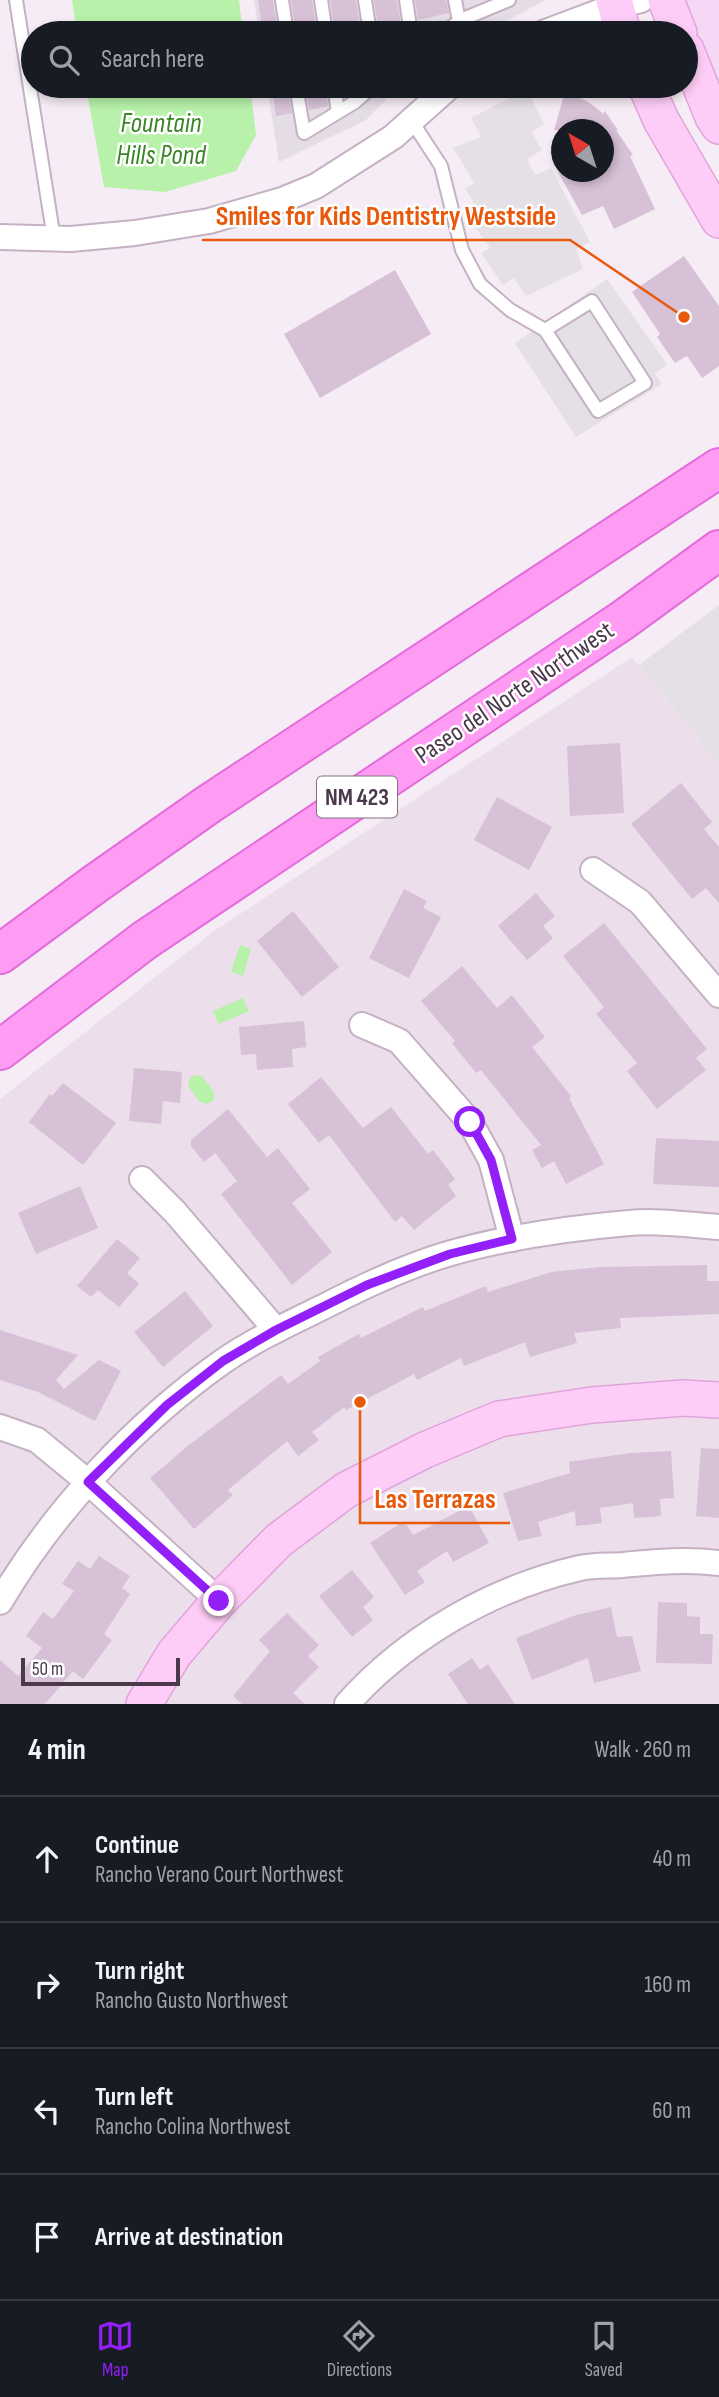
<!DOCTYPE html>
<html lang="en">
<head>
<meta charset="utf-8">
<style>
	body { margin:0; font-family:"Sofia Sans Condensed",sans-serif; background:#242831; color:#f1f3f6 }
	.compass { position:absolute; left:551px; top:119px; width:63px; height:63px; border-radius:50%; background:#171b24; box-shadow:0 4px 10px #0003; rotate:321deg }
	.scale { position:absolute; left:21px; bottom:18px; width:159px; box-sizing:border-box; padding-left:7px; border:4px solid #4a394a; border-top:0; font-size:19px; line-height:24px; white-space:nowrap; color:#4a394a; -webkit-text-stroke:5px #fff; paint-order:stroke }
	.stop { position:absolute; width:21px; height:21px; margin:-16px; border:5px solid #931ff9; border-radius:50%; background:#fff }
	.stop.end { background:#931ff9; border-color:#fff; box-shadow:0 2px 7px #0008 }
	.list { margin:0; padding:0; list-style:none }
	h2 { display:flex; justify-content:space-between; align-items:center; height:91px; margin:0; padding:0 28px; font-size:30px }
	h2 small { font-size:23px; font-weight:400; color:#9ea1a6 }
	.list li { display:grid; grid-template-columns:46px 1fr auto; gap:21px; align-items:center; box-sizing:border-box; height:126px; padding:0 28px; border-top:2px solid #363941 }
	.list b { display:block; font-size:26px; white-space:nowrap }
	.list p { margin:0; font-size:23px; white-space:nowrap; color:#9ea1a6 }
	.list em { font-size:23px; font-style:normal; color:#9ea1a6 }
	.icon { flex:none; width:38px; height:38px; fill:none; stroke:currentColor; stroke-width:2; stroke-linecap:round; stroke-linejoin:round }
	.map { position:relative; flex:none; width:719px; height:1704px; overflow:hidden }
	.search { position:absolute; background:#171b24; box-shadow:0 4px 10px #0003; left:21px; right:21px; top:21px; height:77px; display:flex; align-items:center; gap:18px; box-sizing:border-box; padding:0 24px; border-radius:38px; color:#9ea1a6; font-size:26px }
	.sheet { height:595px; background:#171b24 }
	nav { display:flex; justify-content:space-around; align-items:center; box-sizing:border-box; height:98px; border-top:2px solid #363941; background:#171b24; font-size:19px; color:#9ea1a6 }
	nav a { display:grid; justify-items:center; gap:4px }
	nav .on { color:#931ff9 }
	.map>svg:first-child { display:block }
	.residential { fill:#eddeec }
	.commercial { fill:#f5d8f6 }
	.industrial { fill:#e5dde6 }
	.parking { fill:#e4e0e5 }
	.water { fill:#b8f1a9 }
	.building { fill:#d7c1d7 }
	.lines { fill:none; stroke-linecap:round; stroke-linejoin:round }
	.lane-casing { stroke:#c4b1c3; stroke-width:16 }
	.street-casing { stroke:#c4b1c3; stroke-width:28 }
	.secondary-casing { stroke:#e1a4da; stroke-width:38 }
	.primary-casing { stroke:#e46bdb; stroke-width:42 }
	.lane { stroke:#fff; stroke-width:12 }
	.street { stroke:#fff; stroke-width:24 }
	.secondary { stroke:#fecdf7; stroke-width:35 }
	.primary { stroke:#fe9cf4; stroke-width:38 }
	.route { stroke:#931ff9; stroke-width:9 }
	.labels { text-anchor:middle; stroke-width:5; stroke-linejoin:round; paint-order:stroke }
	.shield { fill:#fff; stroke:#807480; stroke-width:2 }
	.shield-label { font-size:24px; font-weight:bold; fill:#4a394a }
	.street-label { font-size:26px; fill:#4a394a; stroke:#fff }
	.water-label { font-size:28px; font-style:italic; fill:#3a8627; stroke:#fff }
	.leader { fill:none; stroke:#e8590c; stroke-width:2.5 }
	.callout-dot { fill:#e8590c; stroke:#fff; stroke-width:2.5 }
	.callout-label { font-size:28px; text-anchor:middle; font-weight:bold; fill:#e8590c; stroke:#fff; stroke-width:5; stroke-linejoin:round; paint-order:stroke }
</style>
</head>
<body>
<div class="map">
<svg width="719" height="1704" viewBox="0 0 719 1704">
	<rect width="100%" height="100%" fill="#f6ecf5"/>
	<polygon class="residential" points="632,657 719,764 719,1704 0,1704 0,1099 214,931"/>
	<polygon class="commercial" points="680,0 719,0 719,104"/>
	<g class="industrial">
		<polygon points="254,0 546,0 483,33 259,33"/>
		<polygon points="267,86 400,86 366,120 279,162"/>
	</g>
	<g class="parking">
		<polygon points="527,89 544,124 532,132 542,150 527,159 535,175 551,168 590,242 576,249 583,269 526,296 514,278 503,285 481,253 490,248 466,215 476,207 465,188 475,184 453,148 481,137 471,118"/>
		<polygon points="607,279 667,364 655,374 662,384 576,437 515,343"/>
		<polygon points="719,605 719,764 639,665"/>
	</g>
	<g class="water">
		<polygon points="72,0 239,0 243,33 77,33"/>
		<polygon points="86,86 250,86 256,135 236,171 165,192 104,187"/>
		<polygon points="240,945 251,949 243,976 231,972"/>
		<polygon points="243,998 249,1011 219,1024 213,1011"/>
		<polygon points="195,1075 202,1076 214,1092 214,1100 207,1104 199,1101 188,1086 190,1078"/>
	</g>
	<g class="building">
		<polygon points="258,0 273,0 278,33 263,33"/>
		<polygon points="291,0 312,0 317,33 296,33"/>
		<polygon points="330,0 356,0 361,33 335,33"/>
		<polygon points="374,0 397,0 401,24 398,25 399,33 379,33"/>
		<polygon points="415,0 446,0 449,13 418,20"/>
		<polygon points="272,86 287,86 292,113 276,116"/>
		<polygon points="305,86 325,86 328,106 309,110"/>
		<polygon points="565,92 587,101 604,114 604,110 618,130 616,130 633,155 630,156 655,209 614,229 603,206 582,215 558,172 604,172 604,130 554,130"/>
		<polygon points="684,256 719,306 719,366 702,378 687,356 675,363 657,337 660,334 632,292"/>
		<polygon points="395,270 431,334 320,398 284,334"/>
		<polygon points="620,743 624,813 570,816 567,746"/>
		<polygon points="681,783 712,822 704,829 719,847 719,903 706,888 692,899 631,824"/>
		<polygon points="497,797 552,827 529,870 474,840"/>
		<polygon points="404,889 427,901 423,908 441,917 409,978 369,958"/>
		<polygon points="536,893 555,916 543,926 553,938 527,960 498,926"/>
		<polygon points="293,911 339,967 302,997 257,941"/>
		<polygon points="604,923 707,1049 696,1058 706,1070 657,1109 627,1071 637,1063 596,1014 604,1007 563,956"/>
		<polygon points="462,966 497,1008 512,995 545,1037 532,1047 571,1096 569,1098 604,1164 566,1184 554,1161 542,1168 532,1150 541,1145 481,1070 476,1073 452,1043 455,1041 421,1001"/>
		<polygon points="304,1021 306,1047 292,1049 293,1067 257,1070 256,1054 241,1055 239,1027"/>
		<polygon points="134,1068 182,1072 180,1103 163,1101 161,1124 129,1121"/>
		<polygon points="321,1077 363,1128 391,1107 428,1154 433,1150 455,1179 448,1185 456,1196 414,1230 402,1216 395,1222 329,1135 319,1143 288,1104"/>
		<polygon points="63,1083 116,1123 83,1165 29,1122 50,1094 52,1096"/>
		<polygon points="228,1109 267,1157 278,1148 310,1189 292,1203 332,1252 292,1285 221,1194 237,1181 215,1153 204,1162 191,1146 191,1140"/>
		<polygon points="656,1138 719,1141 719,1187 653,1184"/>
		<polygon points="80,1186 98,1228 36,1254 18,1213"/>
		<polygon points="117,1239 140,1258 127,1273 139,1284 119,1307 98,1290 91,1297 77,1286"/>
		<polygon points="707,1265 707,1281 719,1281 719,1314 620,1318 621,1328 574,1333 577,1343 530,1357 525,1342 464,1366 461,1358 417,1380 414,1374 346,1410 344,1407 312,1432 319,1440 298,1456 287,1441 228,1490 233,1495 194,1529 150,1478 189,1445 281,1375 288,1384 320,1361 318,1357 359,1334 361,1338 423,1307 425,1311 486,1286 488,1292 551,1272 600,1267"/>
		<polygon points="185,1291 213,1326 163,1367 134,1332"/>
		<polygon points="0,1330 78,1355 56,1380 64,1389 99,1360 121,1371 95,1421 38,1392 0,1380"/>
		<polygon points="701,1448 719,1449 719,1518 696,1516"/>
		<polygon points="671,1451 674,1498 660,1499 661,1516 634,1518 633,1503 600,1508 602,1523 576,1526 575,1511 538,1522 542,1536 518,1541 503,1493 570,1473 569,1462 630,1453"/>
		<polygon points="469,1506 489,1543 453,1562 447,1551 417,1571 425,1582 405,1595 370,1543 404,1521 413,1535"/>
		<polygon points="99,1556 130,1576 122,1588 130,1594 104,1634 112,1640 83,1679 73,1671 45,1704 0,1704 0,1660 18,1676 42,1648 26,1636 43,1612 53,1619 74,1591 62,1584 78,1561 90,1569"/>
		<polygon points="352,1570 374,1597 363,1607 373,1620 352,1637 319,1596"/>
		<polygon points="658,1602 687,1603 687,1616 700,1617 700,1634 713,1634 712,1664 656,1663"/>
		<polygon points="611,1607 617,1637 632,1636 641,1671 594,1683 588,1658 532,1680 516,1638 573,1616"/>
		<polygon points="287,1613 319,1645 308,1656 319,1667 293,1693 305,1704 242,1704 233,1696 270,1651 259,1640"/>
		<polygon points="472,1658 480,1670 488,1664 515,1704 468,1704 448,1674"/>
	</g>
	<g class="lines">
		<g class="lane-casing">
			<g id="lane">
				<polyline points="16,0 54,239"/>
				<polyline points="282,0 287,33"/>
				<polyline points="321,0 326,33"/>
				<polyline points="365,0 370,33"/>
				<polyline points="406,0 411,33"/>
				<polyline points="455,0 459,21"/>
				<polyline points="442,33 463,19 509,0"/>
				<polyline points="296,86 304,133 355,102 373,86"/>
				<polyline points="334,86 338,112"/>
				<polyline points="411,120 441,166 462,250 480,284 510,310 545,330 598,411 645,383 592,301 545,330"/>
			</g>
		</g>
		<g class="street-casing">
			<g id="street">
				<polyline points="543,33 615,6 641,0"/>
				<polyline points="0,237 71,239 135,233 209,221 282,200 316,186 393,137 450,86"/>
				<polyline points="593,870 640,902 719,995"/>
				<polyline points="362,1025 399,1041 470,1122 491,1160 512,1239"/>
				<polyline points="142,1179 175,1212 276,1330"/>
				<polyline points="0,1427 37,1440 88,1482 219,1601"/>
				<path d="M 0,1602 C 54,1510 135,1424 222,1362 C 255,1339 293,1322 329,1304 C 368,1284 409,1265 451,1253 C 508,1237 570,1228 629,1223 C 658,1220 690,1225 719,1227"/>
				<path d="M 347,1704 C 407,1637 492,1588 580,1568 C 594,1565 609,1566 623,1565 C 655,1562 686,1559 719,1563"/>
			</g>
		</g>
		<g class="secondary-casing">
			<g id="secondary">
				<polyline points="614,0 623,33"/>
				<polyline points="666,0 679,33"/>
				<polyline points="686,50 713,117 719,126"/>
				<polyline points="646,86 661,120 719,220"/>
				<polyline points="144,1704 174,1654 219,1601 279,1540 346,1490 425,1450 499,1419 592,1405 683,1398 719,1400"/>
			</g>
		</g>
		<g class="primary-casing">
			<g id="primary">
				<polyline points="0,954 95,884 209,804 719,468"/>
				<polyline points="0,1050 145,940 623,620 719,550"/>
			</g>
		</g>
		<use href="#lane" class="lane"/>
		<use href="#street" class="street"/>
		<use href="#secondary" class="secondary"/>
		<use href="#primary" class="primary"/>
	</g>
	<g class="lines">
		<polyline class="route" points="219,1601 88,1482 167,1405 223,1361 276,1330 367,1285 450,1254 512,1239 491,1160 470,1122"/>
	</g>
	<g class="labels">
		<rect class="shield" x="317" y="776.5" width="80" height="41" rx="5"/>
		<g class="shield-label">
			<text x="357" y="805">NM 423</text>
		</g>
		<g class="street-label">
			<text transform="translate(514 692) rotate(-34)" y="9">Paseo del Norte Northwest</text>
		</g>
		<g class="water-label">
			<text x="161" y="132">Fountain<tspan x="161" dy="32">Hills Pond</tspan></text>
		</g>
	</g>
	<path class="leader" d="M684 317L570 240H202M360 1402L360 1523H510"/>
	<g class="callout-dot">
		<circle cx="684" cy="317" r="7"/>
		<circle cx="360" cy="1402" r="7"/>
	</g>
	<g class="callout-label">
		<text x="386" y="225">Smiles for Kids Dentistry Westside</text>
		<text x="435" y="1508">Las Terrazas</text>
	</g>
</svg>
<svg class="compass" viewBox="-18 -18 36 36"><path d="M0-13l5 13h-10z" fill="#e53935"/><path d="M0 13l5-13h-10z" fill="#9ea1a6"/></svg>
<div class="scale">50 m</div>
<div class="stop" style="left:470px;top:1122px"></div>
<div class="stop end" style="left:219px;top:1601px"></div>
<div class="search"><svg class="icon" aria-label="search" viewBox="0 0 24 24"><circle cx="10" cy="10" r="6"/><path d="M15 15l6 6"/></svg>Search here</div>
</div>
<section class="sheet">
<h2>4 min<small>Walk · 260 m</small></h2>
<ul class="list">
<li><svg class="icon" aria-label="ahead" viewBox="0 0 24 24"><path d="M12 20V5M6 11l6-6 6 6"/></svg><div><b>Continue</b><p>Rancho Verano Court Northwest</p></div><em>40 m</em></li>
<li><svg class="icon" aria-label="right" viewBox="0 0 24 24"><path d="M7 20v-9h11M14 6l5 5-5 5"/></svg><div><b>Turn right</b><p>Rancho Gusto Northwest</p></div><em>160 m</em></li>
<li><svg class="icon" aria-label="left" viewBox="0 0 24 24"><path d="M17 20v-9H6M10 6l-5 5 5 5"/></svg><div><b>Turn left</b><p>Rancho Colina Northwest</p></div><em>60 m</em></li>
<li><svg class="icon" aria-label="arrive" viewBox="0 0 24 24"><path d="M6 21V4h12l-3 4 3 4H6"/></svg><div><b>Arrive at destination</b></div></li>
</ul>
</section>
<nav>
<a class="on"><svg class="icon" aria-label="map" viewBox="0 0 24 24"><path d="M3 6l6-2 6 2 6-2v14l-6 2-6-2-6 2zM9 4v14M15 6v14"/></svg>Map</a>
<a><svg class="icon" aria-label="directions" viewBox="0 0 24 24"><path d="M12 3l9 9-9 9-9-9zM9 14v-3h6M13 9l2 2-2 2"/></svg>Directions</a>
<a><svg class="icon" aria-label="saved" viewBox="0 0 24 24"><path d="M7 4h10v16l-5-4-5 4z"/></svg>Saved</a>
</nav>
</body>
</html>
